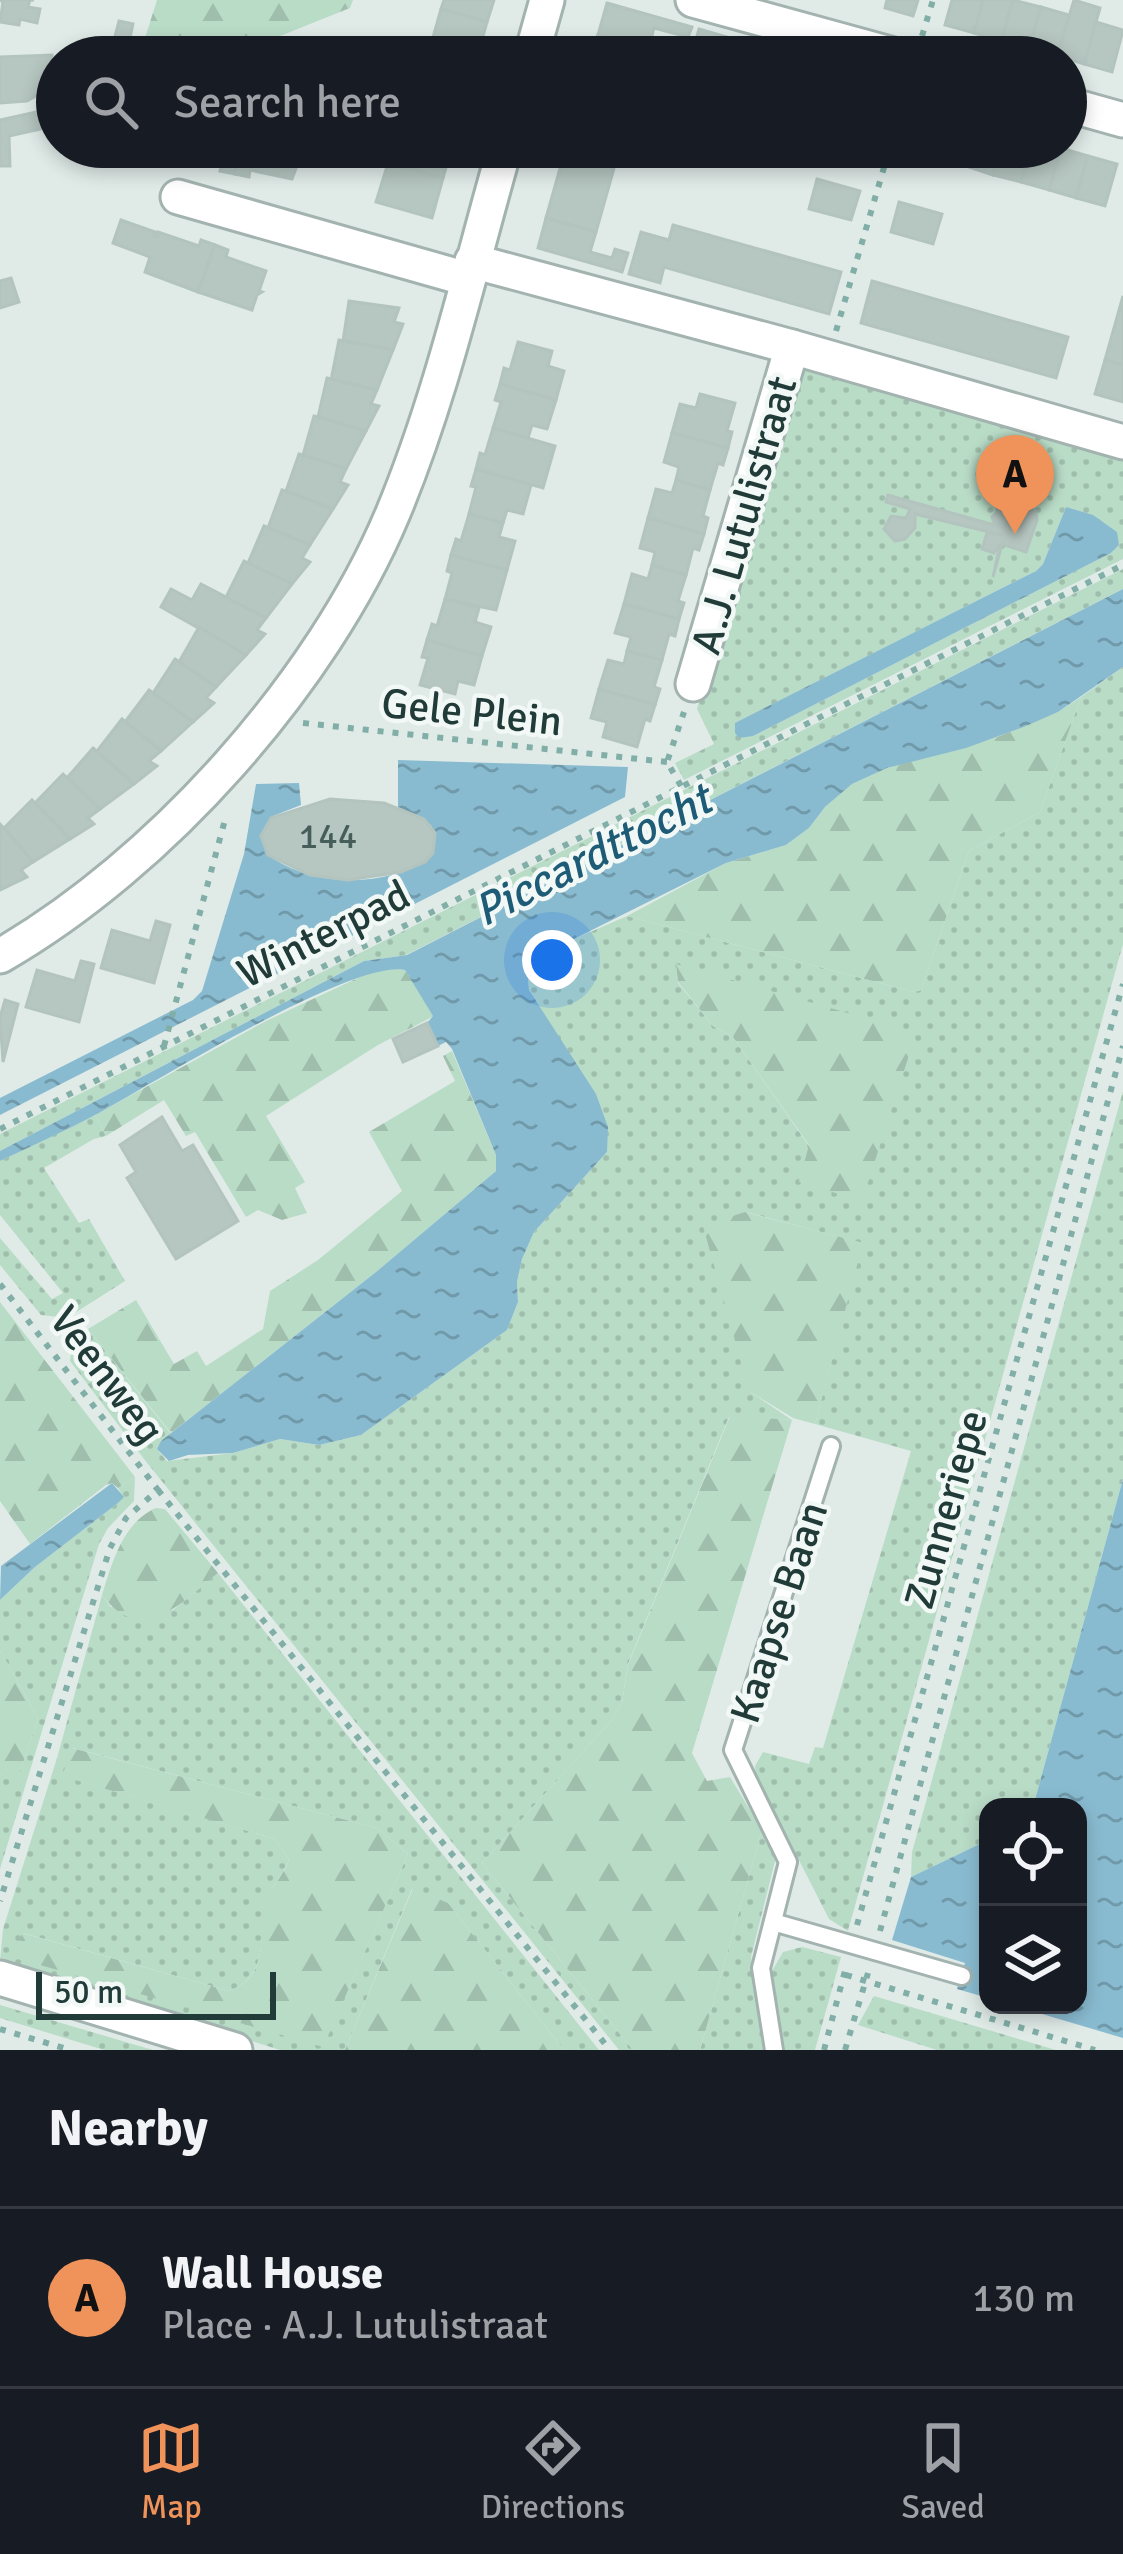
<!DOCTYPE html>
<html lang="en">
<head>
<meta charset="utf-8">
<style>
	body { margin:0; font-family:Signika,sans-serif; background:#242831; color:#f1f3f6 }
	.controls { position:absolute; right:36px; bottom:36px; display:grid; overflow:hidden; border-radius:24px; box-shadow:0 6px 18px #0003 }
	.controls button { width:108px; height:108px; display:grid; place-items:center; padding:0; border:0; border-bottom:3px solid #363941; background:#171b24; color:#f1f3f6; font:60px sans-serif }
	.scale { position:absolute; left:36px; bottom:30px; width:240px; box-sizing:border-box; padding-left:12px; border:6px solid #213b38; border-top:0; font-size:33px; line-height:42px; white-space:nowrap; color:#213b38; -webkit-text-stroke:9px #f1f8f5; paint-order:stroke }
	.you { position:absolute; left:552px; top:960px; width:42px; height:42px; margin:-30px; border:9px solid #fff; border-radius:50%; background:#1a73e8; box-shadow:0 0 0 18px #1a73e833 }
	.badge { display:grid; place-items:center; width:78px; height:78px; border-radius:50%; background:#f0935a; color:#111; font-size:39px; font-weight:700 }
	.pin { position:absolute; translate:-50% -99px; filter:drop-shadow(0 3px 6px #0008) }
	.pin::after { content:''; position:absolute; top:63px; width:42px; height:36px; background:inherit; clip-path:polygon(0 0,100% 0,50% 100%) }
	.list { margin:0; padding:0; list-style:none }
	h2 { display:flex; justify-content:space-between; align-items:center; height:156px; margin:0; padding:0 48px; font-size:51px }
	h2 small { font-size:39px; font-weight:400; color:#9ea1a6 }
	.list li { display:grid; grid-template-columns:78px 1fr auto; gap:36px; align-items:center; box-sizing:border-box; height:180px; padding:0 48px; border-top:3px solid #363941 }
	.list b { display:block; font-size:45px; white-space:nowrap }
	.list p { margin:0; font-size:39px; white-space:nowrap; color:#9ea1a6 }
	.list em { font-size:39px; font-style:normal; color:#9ea1a6 }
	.icon { flex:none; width:66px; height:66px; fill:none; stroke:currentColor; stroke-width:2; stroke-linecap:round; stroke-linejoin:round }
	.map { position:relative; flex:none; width:1123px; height:2050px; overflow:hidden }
	.search { position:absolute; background:#171b24; box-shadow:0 6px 18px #0003; left:36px; right:36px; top:36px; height:132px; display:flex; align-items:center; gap:30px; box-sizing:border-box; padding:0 42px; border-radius:66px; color:#9ea1a6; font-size:45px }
	.sheet { height:336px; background:#171b24 }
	nav { display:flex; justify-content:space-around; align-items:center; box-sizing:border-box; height:168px; border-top:3px solid #363941; background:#171b24; font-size:33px; color:#9ea1a6 }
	nav a { display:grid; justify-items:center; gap:6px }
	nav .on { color:#f0935a }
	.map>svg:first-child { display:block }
	.grass { fill:url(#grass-dots); fill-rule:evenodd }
	.forest { fill:url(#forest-firs) }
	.water { fill:url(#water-ripples) }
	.building { fill:#b6c6c1; stroke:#b3c4bf; stroke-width:3 }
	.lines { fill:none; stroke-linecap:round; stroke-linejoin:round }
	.service-casing { stroke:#a3b3b0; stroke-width:22 }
	.minor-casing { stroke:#a3b3b0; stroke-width:39 }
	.path { stroke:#81aea6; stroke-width:6; stroke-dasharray:6 9; stroke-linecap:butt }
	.service { stroke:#fff; stroke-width:16 }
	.minor { stroke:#fff; stroke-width:33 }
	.labels { text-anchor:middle; stroke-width:9; stroke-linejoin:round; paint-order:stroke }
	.number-label { font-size:36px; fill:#465e5a }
	.street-label { font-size:42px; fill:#213b38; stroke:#f1f8f5 }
	.water-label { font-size:45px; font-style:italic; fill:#1d5b76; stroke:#f1f8f5 }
</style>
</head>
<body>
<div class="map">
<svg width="1123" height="2050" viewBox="0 0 1123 2050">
	<defs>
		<pattern id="grass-dots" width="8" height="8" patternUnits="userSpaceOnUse" patternTransform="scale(3)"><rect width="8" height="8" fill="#b9dcc7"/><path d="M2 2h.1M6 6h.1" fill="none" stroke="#9fbeac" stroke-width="1.8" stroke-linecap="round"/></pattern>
		<pattern id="forest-firs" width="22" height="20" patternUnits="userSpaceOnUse" patternTransform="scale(3)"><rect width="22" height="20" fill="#b9dcc7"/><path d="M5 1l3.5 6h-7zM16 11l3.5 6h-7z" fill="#9fbeac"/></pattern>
		<pattern id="water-ripples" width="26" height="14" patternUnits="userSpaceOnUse" patternTransform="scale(3)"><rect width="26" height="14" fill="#89bbd0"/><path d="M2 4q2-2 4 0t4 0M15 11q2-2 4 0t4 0" fill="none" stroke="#7099aa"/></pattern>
	</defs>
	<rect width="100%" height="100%" fill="#e0ebe8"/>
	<g class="grass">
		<path d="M 796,361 L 1123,454 L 1123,559 L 684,780 L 675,763 L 714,744 L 697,709 ZM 1066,507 L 1119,545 L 1111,553 L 753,736 L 736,723 L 1036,571 L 1043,564 Z"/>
		<polygon points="1123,569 1123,589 406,955 364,961 0,1151 0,1134"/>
		<path d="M 1123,667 L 1123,944 L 848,1931 L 829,1919 L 756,1776 L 755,1766 L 763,1752 L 809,1764 L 815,1747 L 823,1748 L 911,1451 L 815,1424 L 862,1243 L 746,1212 L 749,1391 L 792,1420 L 729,1417 L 628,1664 L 622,1703 L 611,1721 L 482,1863 L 633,2050 L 619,2050 L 144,1459 L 70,1361 L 72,1346 L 88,1329 L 171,1434 L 157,1449 L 167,1461 L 233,1453 L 280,1439 L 319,1445 L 361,1435 L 507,1330 L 518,1302 L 517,1282 L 522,1259 L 534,1232 L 607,1152 L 529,990 L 528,978 L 550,955 L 574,939 L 627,916 L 914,992 L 921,990 L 969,851 L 1040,812 L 1081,697 ZM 676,964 L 862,1200 L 809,1146 L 733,1037 L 713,1026 L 678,983 Z"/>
		<polygon points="1123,1091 1123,1479 1033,1807 988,1807 988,1840 911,1877 912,1852"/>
		<polygon points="95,1115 106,1136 94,1139 44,1168 79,1223 89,1219 125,1281 67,1318 41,1315 0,1265 0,1238 52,1299 63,1293 0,1215 0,1161"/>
		<polygon points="135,1477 134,1501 108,1528 99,1544 0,1869 0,1775 17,1780 38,1718 0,1650 0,1600 35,1567 118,1503 123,1497 118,1488"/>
		<path d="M 218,1573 L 599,2050 L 564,2050 L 448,1903 L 412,1889 L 345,2050 L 280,2050 L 0,1961 L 3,1929 L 57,1758 L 102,1595 L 111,1607 L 173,1610 ZM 73,1748 L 377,1828 L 408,1854 L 323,2046 L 17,1958 L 23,1933 L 229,1991 C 271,1975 257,1937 267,1902 C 271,1887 283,1874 289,1860 L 275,1839 L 63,1776 Z"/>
		<polygon points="762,1830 775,1861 751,1957 765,2050 700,2050"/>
		<polygon points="802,1947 841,1957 815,2050 785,2050 772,1971 783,1952"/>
		<polygon points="874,1996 1056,2050 937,2050 858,2025"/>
		<polygon points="0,2005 153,2050 104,2050 0,2018"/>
	</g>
	<g class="forest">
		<polygon points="157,0 353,0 350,8 228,57 139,57"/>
		<polygon points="1081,697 1040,812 969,851 921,990 914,992 627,916 726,863 786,845 809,828 825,807 852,784 887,768 997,737 1058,712"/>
		<polygon points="676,964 897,1027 911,1049 862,1201 799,1182 809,1145 733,1037 713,1026 678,982"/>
		<polygon points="388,968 405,970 434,1016 378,1045 266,1116 305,1182 295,1188 307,1213 282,1220 258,1210 246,1217 195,1132 186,1136 164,1100 106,1136 95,1115 266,1021 364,975"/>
		<polygon points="452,1051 496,1155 496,1171 376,1272 171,1433 88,1329 136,1300 174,1364 197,1351 206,1366 263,1329 270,1291 318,1260 402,1191 369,1132 455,1081 443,1056"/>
		<polygon points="745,1212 863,1243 815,1424 793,1418 749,1391 703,1226"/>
		<polygon points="0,1302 135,1477 118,1488 112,1483 106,1485 30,1544 0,1501"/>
		<polygon points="730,1416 792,1420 692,1753 707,1781 730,1777 762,1830 700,2050 633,2050 482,1863 611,1721 622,1703 628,1665"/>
		<path d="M 156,1508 L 165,1509 L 218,1573 C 181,1603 142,1648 102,1595 C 112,1563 123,1522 156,1508 Z"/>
		<polygon points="0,1650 38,1718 17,1781 0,1775"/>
		<path d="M 72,1748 L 377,1828 L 408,1854 L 323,2047 L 16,1958 L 22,1933 L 229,1991 C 276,1973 253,1930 269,1895 C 275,1883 284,1873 289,1860 L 275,1839 L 62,1776 Z"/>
		<polygon points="413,1888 448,1903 564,2050 345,2050"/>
	</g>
	<g class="water">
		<polygon points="1066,507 1093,515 1117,532 1119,545 1111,553 753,736 739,738 735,733 735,723 1036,571 1043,564"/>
		<path d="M 1123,589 L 1123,667 L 1058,712 L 1026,726 L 966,748 L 887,768 L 852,784 L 825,807 L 809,828 L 786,845 L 726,863 L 574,939 L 528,978 L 529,990 L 596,1094 L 608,1127 L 607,1152 L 534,1232 L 522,1259 L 517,1282 L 518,1302 L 507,1330 L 361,1435 L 319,1445 L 280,1439 L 233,1453 L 188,1455 L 169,1461 L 157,1449 L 161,1441 L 376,1272 L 496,1171 L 496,1155 L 452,1049 L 446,1042 L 438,1046 L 427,1023 L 433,1016 L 405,970 C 353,959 154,1083 99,1113 C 67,1130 33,1145 0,1161 L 0,1151 L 364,961 L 407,955 Z"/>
		<path d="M 398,760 L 628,767 L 625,797 L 0,1115 L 0,1098 L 193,1000 L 202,991 L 244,854 L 256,784 L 299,783 L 301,805 L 273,816 L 261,836 L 268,855 C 312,887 384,889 429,858 L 436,839 L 431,825 L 398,807 Z"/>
		<polygon points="1123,1479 1123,2038 1012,2005 1078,2005 1078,1807 1033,1807"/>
		<polygon points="112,1483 124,1497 118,1503 35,1567 0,1600 1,1566"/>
		<polygon points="988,1840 988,1998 957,1989 965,1963 892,1940 911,1877"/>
	</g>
	<g class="building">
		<polygon points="0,0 34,0 30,0 28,7 40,9 37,23 20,19 19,25 0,22 3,2"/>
		<polygon points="444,0 494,0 487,22 441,9"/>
		<polygon points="887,0 918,0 913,16 885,8"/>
		<polygon points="952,0 983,0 974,33 945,25"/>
		<polygon points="983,0 1013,0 1001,41 974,33"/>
		<polygon points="1013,0 1041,7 1029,48 1001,41"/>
		<polygon points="1074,0 1100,8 1084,64 1057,56"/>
		<polygon points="607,3 692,27 688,37 654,28 648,50 598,35"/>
		<polygon points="1041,7 1069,15 1057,56 1029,48"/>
		<polygon points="441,9 487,22 477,57 430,48"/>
		<polygon points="119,21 133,24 126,56 111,52"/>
		<polygon points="1096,22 1123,30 1112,72 1084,64"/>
		<polygon points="699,29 727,37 722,57 691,57"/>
		<polygon points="598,35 648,50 646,57 592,57"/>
		<polygon points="52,55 52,77 41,93 27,101 0,103 0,57"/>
		<polygon points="45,110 49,127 9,136 10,166 0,166 0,120"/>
		<polygon points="153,147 240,147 235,174 220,171 222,164"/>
		<polygon points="240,147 298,147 297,154 301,155 292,179 250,170 249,177 235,174"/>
		<polygon points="402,147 452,147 443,178 397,165"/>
		<polygon points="566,147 620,147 596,232 546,218"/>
		<polygon points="942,147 971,147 966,166 938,158"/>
		<polygon points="971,147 1001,147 993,175 966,166"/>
		<polygon points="1001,147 1031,147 1021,182 993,175"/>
		<polygon points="1031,147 1061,148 1049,190 1021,182"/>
		<polygon points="1061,148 1088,156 1076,198 1049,190"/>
		<polygon points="1088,156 1117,164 1105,206 1076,198"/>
		<polygon points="388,163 443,178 432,218 376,202"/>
		<polygon points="817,179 860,191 851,220 809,209"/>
		<polygon points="899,202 942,214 933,244 891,232"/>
		<polygon points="546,218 596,232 590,252 612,258 615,249 628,253 622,272 538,248"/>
		<polygon points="121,220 155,232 154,236 157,237 158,232 199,246 201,240 215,245 198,292 145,272 150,257 113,243"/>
		<polygon points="673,225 841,272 829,314 664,267 660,283 629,274 641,232 669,240"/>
		<polygon points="215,245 228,250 226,257 266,271 259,291 262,292 257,295 252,310 198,292"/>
		<polygon points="11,278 19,302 0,308 0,281"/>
		<polygon points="872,281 1068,337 1056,378 861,323"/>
		<polygon points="1123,296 1123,365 1105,360"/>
		<polygon points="349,301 399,308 394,322 403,324 393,350 343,341"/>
		<polygon points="339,340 393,350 377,390 331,380"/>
		<polygon points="518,342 552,351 548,366 564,371 556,400 500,384 504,368 510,370"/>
		<polygon points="1105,360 1123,365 1123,402 1095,394"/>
		<polygon points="327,378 377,390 371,404 379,406 366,431 318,417"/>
		<polygon points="500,384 556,400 547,429 532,425 528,438 493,428 501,402 495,400"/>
		<polygon points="700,394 735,403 727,431 732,432 728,448 672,433 680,404 696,408"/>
		<polygon points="314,416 366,431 346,469 303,455"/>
		<polygon points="493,428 555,446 543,488 476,469 480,453 485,455"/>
		<polygon points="672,433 728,448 723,465 718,463 710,490 676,480 679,467 664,462"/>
		<polygon points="299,454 346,469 340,482 348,485 333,509 286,491"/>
		<polygon points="476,469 531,485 523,514 507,510 503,523 469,514 476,487 471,486"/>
		<polygon points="676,480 710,490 703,516 708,518 704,534 648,518 656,489 672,493"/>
		<polygon points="282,490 333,509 310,545 268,528"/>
		<polygon points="1015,491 1012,507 1029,508 1036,512 1037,520 1026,552 1002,544 993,577 1000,544 994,553 982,549 987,533 1002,535 915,514 915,528 905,539 895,541 884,529 891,516 906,518 910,509 886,502 888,495 1005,528 994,522 992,517 998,512 1007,520 1009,512 997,510 1002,494 1010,496 1011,506"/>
		<polygon points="469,514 503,523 499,537 515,541 507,570 451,555 456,539 461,541"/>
		<polygon points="648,518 704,534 699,550 693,548 686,575 652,565 655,552 640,548"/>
		<polygon points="264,526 310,545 302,558 310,562 292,584 248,563"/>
		<polygon points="451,555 507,570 496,610 445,599 452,573 447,571"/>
		<polygon points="244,561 292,584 266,618 226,597"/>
		<polygon points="652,565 686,575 678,601 684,603 679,619 624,604 632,574 648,579"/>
		<polygon points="201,584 266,618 257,630 265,634 246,655 161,607 171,589 192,600"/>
		<polygon points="445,599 479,608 475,622 491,627 482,656 427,640 432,624 437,626"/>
		<polygon points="624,604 679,619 675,636 669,634 662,660 627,651 631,637 615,633"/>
		<polygon points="199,627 246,655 216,687 179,662"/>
		<polygon points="427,640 482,656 474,685 458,681 455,694 420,685 428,658 422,657"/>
		<polygon points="627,651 662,660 654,687 660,689 655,705 599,689 608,660 624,664"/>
		<polygon points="175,659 216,687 206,698 214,703 193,722 153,693"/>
		<polygon points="599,689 655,705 650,721 645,719 637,747 603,737 607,722 591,718"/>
		<polygon points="149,690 193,722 161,751 125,722"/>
		<polygon points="122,719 161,751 149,761 157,766 134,784 97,751"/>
		<polygon points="93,748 134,784 100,809 67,778"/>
		<polygon points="63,774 100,809 88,818 94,824 70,839 35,803"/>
		<polygon points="330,799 384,803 424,819 435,833 433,853 425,862 401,872 348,880 310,875 268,855 261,836 271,818"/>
		<polygon points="32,800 70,839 33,862 4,828"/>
		<polygon points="0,824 33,862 21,870 27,877 0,890"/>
		<polygon points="156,921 170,925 154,983 101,968 112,930 150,941"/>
		<polygon points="81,961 94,964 79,1022 26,1007 37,970 75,981"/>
		<polygon points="5,1000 18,1004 3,1062 0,1017"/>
		<polygon points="427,1023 438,1046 403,1062 393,1039"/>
		<polygon points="162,1117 182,1151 193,1145 238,1221 176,1259 127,1178 136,1172 120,1145"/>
	</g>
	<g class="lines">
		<g class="service-casing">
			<g id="service">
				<polyline points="773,1922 962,1976"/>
				<polyline points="774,2050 761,1968 788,1862 733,1750 831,1446"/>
			</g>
		</g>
		<g class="minor-casing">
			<g id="minor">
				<polyline points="693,0 901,57"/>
				<polyline points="531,57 547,0"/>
				<polyline points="1066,104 1123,120"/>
				<polyline points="178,197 467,279"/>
				<polyline points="472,261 792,347 1123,442"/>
				<polyline points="693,684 792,347"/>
				<path d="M 0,956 C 160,864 322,683 393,513 C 442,395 470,269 505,147"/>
				<polyline points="0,1978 235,2050"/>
			</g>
		</g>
		<g class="path">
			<polyline points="922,36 933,0"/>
			<polyline points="836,331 890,147"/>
			<polyline points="303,723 667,762"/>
			<polyline points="681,786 667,762 684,712"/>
			<polyline points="164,1046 226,816"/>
			<polyline points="0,1129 1123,565"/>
			<polyline points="0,1284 158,1490 126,1518 110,1548 0,1901"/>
			<polyline points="158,1490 610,2050"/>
			<polyline points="857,1925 1123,984"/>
			<polyline points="880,1931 1123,1046"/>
			<polyline points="846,1975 1095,2050"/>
			<polyline points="0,2029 70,2050"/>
			<polyline points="824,2050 846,1967"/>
			<polyline points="845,2050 868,1973"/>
		</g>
		<use href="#service" class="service"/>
		<use href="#minor" class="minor"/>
	</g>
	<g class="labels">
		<g class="number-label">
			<text x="328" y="848">144</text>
		</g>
		<g class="street-label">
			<text transform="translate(743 515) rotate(-74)" y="15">A.J. Lutulistraat</text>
			<text transform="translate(472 711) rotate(6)" y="15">Gele Plein</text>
			<text transform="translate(323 933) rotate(-27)" y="15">Winterpad</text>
			<text transform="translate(108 1374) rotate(53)" y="15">Veenweg</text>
			<text transform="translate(945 1509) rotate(-74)" y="15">Zunneriepe</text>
			<text transform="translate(778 1612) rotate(-72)" y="15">Kaapse Baan</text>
		</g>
		<g class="water-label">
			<text transform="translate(592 854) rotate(-27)" y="16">Piccardttocht</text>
		</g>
	</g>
</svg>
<div class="controls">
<button><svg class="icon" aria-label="locate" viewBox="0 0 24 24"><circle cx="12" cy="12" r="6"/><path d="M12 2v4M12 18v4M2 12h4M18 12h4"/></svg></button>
<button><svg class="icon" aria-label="layers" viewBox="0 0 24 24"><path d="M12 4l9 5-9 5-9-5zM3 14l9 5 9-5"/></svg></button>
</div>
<div class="scale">50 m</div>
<div class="you"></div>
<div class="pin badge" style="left:1015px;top:534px">A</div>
<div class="search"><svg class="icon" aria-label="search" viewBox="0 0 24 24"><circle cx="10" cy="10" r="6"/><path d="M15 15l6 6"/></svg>Search here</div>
</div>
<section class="sheet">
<h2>Nearby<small></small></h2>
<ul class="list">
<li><span class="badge">A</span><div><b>Wall House</b><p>Place · A.J. Lutulistraat</p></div><em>130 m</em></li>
</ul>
</section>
<nav>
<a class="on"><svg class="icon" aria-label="map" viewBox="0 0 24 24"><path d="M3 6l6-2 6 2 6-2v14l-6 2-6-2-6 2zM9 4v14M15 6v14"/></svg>Map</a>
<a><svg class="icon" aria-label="directions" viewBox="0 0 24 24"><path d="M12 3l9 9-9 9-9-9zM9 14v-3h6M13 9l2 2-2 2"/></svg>Directions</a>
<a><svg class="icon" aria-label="saved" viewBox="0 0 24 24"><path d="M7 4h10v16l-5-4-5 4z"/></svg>Saved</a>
</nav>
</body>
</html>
